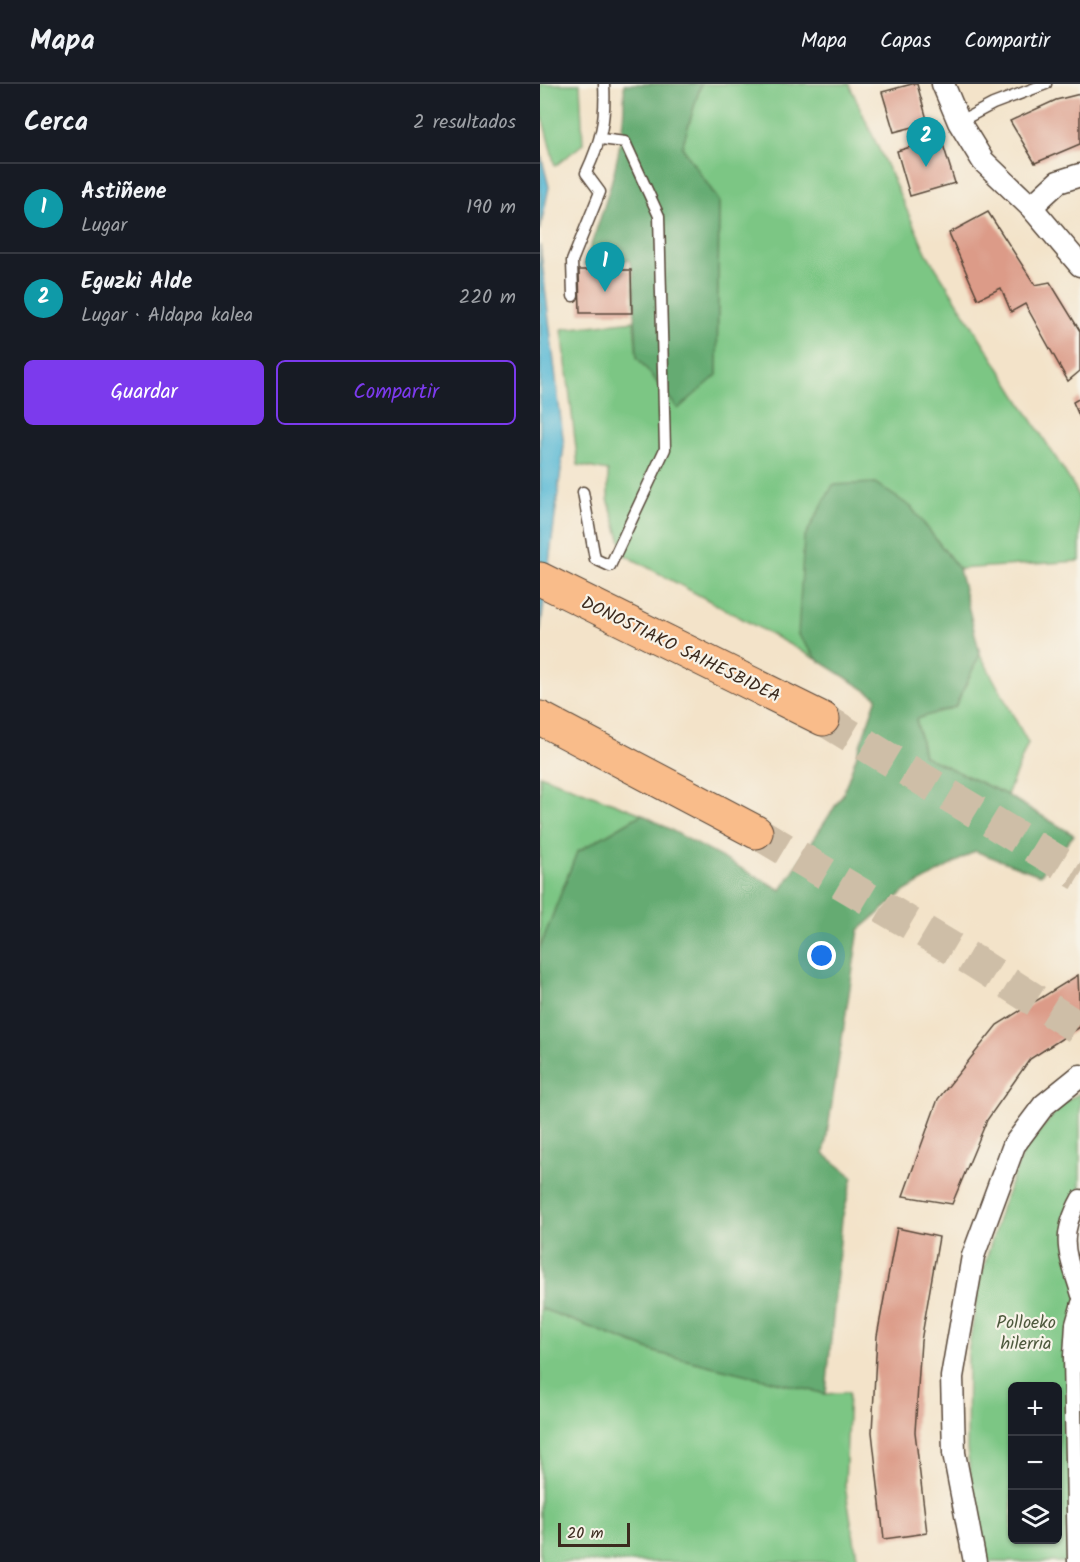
<!DOCTYPE html>
<html lang="es">
<head>
<meta charset="utf-8">
<style>
	body { margin:0; font-family:Kalam,sans-serif; background:#20242c; color:#f1f3f6 }
	.controls { position:absolute; right:18px; bottom:18px; display:grid; overflow:hidden; border-radius:9px; box-shadow:0 2px 4px #0004 }
	.controls button { width:54px; height:54px; display:grid; place-items:center; padding:0; border:0; border-bottom:2px solid #363941; background:#171b24; color:#f1f3f6; font:30px sans-serif }
	.scale { position:absolute; left:18px; bottom:15px; width:72px; box-sizing:border-box; padding-left:6px; border:3px solid #3b2a1e; border-top:0; font-size:16px; line-height:21px; white-space:nowrap; color:#3b2a1e; -webkit-text-stroke:4px #f7f3e8; paint-order:stroke }
	.you { position:absolute; left:282px; top:872px; width:21px; height:21px; margin:-15px; border:4px solid #fff; border-radius:50%; background:#1a73e8; box-shadow:0 0 0 9px #1a73e833 }
	.badge { display:grid; place-items:center; width:39px; height:39px; border-radius:50%; background:#7c3aed; color:#fff; font-size:20px; font-weight:700 }
	.pin { position:absolute; translate:-50% -50px; filter:drop-shadow(0 2px 3px #0008) }
	.pin::after { content:''; position:absolute; top:32px; width:21px; height:18px; background:inherit; clip-path:polygon(0 0,100% 0,50% 100%) }
	.list { margin:0; padding:0; list-style:none }
	h2 { display:flex; justify-content:space-between; align-items:center; height:78px; margin:0; padding:0 24px; font-size:26px }
	h2 small { font-size:20px; font-weight:400; color:#9ea1a6 }
	.list li { display:grid; grid-template-columns:39px 1fr auto; gap:18px; align-items:center; box-sizing:border-box; height:90px; padding:0 24px; border-top:2px solid #363941 }
	.list b { display:block; font-size:22px; white-space:nowrap }
	.list p { margin:0; font-size:20px; white-space:nowrap; color:#9ea1a6 }
	.list em { font-size:20px; font-style:normal; color:#9ea1a6 }
	.actions { display:flex; gap:12px; padding:18px 24px }
	.actions a { flex:1; padding:14px 0; border:2px solid #7c3aed; border-radius:9px; text-align:center; font-size:21px; color:#7c3aed }
	.actions .main { background:#7c3aed; color:#fff }
	.icon { flex:none; width:33px; height:33px; fill:none; stroke:currentColor; stroke-width:2; stroke-linecap:round; stroke-linejoin:round }
	.map { position:relative; flex:none; width:540px; height:1478px; overflow:hidden }
	header { display:flex; align-items:center; gap:36px; box-sizing:border-box; height:84px; padding:0 30px; background:#171b24; border-bottom:2px solid #363941 }
	header strong { font-size:28px }
	nav { display:flex; gap:33px; margin-inline-start:auto; font-size:21px }
	main { display:flex }
	aside { flex:1; background:#171b24 }
	.map>svg:first-child { display:block }
	.green { fill:#7cc684; stroke:#5c7851; stroke-width:1.5; fill-rule:evenodd }
	.forest { fill:#65ab72; stroke:#506a48; stroke-width:1.5 }
	.water { fill:#56b8d4; stroke:#487179; stroke-width:1.5 }
	.building { fill:#dc9b88 }
	.lines { fill:none; stroke-linecap:round; stroke-linejoin:round }
	.motorway-tunnel { stroke:#cebea7; stroke-width:33; stroke-dasharray:33 16; stroke-linecap:butt }
	.service-casing { stroke:#574638; stroke-width:13 }
	.pedestrian-casing { stroke:#574638; stroke-width:19 }
	.minor-casing { stroke:#574638; stroke-width:25 }
	.motorway-casing { stroke:#574638; stroke-width:35 }
	.service { stroke:#fff; stroke-width:10 }
	.pedestrian { stroke:#fff; stroke-width:16 }
	.minor { stroke:#fff; stroke-width:22 }
	.motorway { stroke:#f9bc8a; stroke-width:33 }
	.labels { text-anchor:middle; stroke-width:4.5; stroke-linejoin:round; paint-order:stroke }
	.street-label { font-size:18px; fill:#3b2a1e; stroke:#f7f3e8 }
	.park-label { font-size:18px; fill:#4e593d; stroke:#f7f3e8 }
</style>
</head>
<body>
<header>
<strong>Mapa</strong>
<nav><a>Mapa</a><a>Capas</a><a>Compartir</a></nav>
</header>
<main>
<aside>
<h2>Cerca<small>2 resultados</small></h2>
<ul class="list">
<li><span class="badge" style="background:#0f9aa8">1</span><div><b>Astiñene</b><p>Lugar</p></div><em>190 m</em></li>
<li><span class="badge" style="background:#0f9aa8">2</span><div><b>Eguzki Alde</b><p>Lugar · Aldapa kalea</p></div><em>220 m</em></li>
</ul>
<div class="actions"><a class="main">Guardar</a><a>Compartir</a></div>
</aside>
<div class="map">
<svg width="540" height="1478" viewBox="0 0 540 1478">
	<rect width="100%" height="100%" fill="#f7f3e8"/>
	<filter id="ink" filterUnits="userSpaceOnUse"><feTurbulence type="fractalNoise" baseFrequency=".0167" numOctaves="2"/><feDisplacementMap in="SourceGraphic" scale="12" xChannelSelector="R" yChannelSelector="G"/><feConvolveMatrix kernelMatrix="1 2 1 2 8 2 1 2 1" color-interpolation-filters="sRGB"/></filter>
	<filter id="wash" filterUnits="userSpaceOnUse"><feTurbulence type="fractalNoise" baseFrequency=".008" numOctaves="4" result="noise"/><feDisplacementMap in="SourceGraphic" scale="24" xChannelSelector="R" yChannelSelector="G"/><feGaussianBlur stdDeviation="1.35" result="paint"/><feColorMatrix in="noise" values="0 0 0 0 0 0 0 0 0 0 0 0 0 0 0 0 0 1.4 0 .05"/><feComposite in="paint" operator="in"/></filter>
	<g filter="url(#wash)">
		<rect width="100%" height="100%" fill="#f3e3c9"/>
		<g class="green">
			<polygon points="0,0 40,0 43,60 15,82 0,24"/>
			<polygon points="161,0 309,0 387,170 535,404 540,418 540,477 419,485 371,423 335,399 258,551 278,576 85,471 68,415 68,387 38,381 22,245 94,237 97,273 138,324 177,291 179,117 142,63"/>
			<polygon points="440,570 488,659 467,711 384,672 376,634 415,623"/>
			<polygon points="0,691 102,730 37,768 0,864"/>
			<path d="M 540,1009 L 540,1478 L 442,1478 L 427,1365 L 428,1270 L 439,1200 L 462,1122 L 484,1066 L 523,1019 ZM 472,1302 L 518,1302 L 518,1456 L 472,1456 Z"/>
			<polygon points="0,1224 118,1269 286,1310 309,1308 305,1402 318,1478 0,1478"/>
		</g>
		<g class="forest">
			<path d="M 84,0 L 161,0 L 142,63 L 179,117 L 177,291 L 138,325 L 97,273 L 93,189 L 89,176 L 44,181 C 65,122 87,63 84,0 Z"/>
			<polygon points="335,399 371,423 419,485 440,570 415,623 376,635 384,672 467,711 534,751 500,791 435,767 365,807 319,846 284,1070 313,1093 302,1135 286,1310 118,1269 0,1224 0,864 37,768 102,730 241,806 303,710 337,613 278,576 258,551 264,454 293,401"/>
		</g>
		<g class="water">
			<polygon points="0,67 9,103 0,146"/>
			<polygon points="0,161 24,362 0,549"/>
		</g>
		<g id="blocks">
			<g class="building">
				<polygon points="372,0 377,0 388,39 354,48 342,8"/>
				<polygon points="540,10 540,60 495,79 470,37 516,16"/>
				<polygon points="401,54 415,99 370,112 357,67"/>
				<polygon points="448,128 495,201 510,198 540,247 540,287 528,297 485,220 471,228 461,204 438,215 409,149"/>
				<polygon points="39,186 91,186 92,229 40,229"/>
				<polygon points="540,314 540,334 533,318"/>
				<polygon points="538,891 540,943 490,975 447,1036 412,1120 363,1112 398,1015 457,941"/>
				<polygon points="357,1144 399,1153 381,1257 375,1348 387,1449 344,1455 332,1348 337,1252"/>
			</g>
		</g>
	</g>
	<g filter="url(#ink)">
		<use href="#blocks" fill-opacity="0" stroke="#574638" stroke-width="1.5"/>
		<g class="lines">
			<g class="motorway-tunnel">
				<polyline points="283,635 540,791"/>
				<polyline points="216,748 435,878 540,945"/>
			</g>
			<g class="service-casing">
				<g id="service">
					<polyline points="419,38 453,20 506,0"/>
					<path d="M 33,212 L 32,177 L 60,108 L 46,89 C 61,57 66,36 64,0"/>
					<polyline points="43,408 55,475 70,482 125,365 119,132 85,58 61,55"/>
				</g>
			</g>
			<g class="pedestrian-casing">
				<g id="pedestrian">
					<path d="M 540,1114 C 518,1154 527,1169 540,1211"/>
					<polyline points="536,1478 532,1272 534,1240 540,1219"/>
				</g>
			</g>
			<g class="minor-casing">
				<g id="minor">
					<polyline points="403,0 419,38 443,77 491,123 540,181"/>
					<polyline points="491,123 518,98 540,91"/>
					<polyline points="435,1478 414,1369 412,1293 433,1172 474,1061 504,1021 540,992"/>
				</g>
			</g>
			<g class="motorway-casing">
				<g id="motorway">
					<polyline points="0,495 283,635"/>
					<polyline points="0,634 216,748"/>
				</g>
			</g>
			<use href="#service" class="service"/>
			<use href="#pedestrian" class="pedestrian"/>
			<use href="#minor" class="minor"/>
			<use href="#motorway" class="motorway"/>
		</g>
	</g>
	<g class="labels">
		<g class="street-label">
			<text transform="translate(141 565) rotate(26)" y="6">DONOSTIAKO SAIHESBIDEA</text>
		</g>
		<g class="park-label">
			<text x="486" y="1244">Polloeko<tspan x="486" dy="21">hilerria</tspan></text>
		</g>
	</g>
</svg>
<div class="controls">
<button>+</button>
<button>−</button>
<button><svg class="icon" aria-label="layers" viewBox="0 0 24 24"><path d="M12 4l9 5-9 5-9-5zM3 14l9 5 9-5"/></svg></button>
</div>
<div class="scale">20 m</div>
<div class="you"></div>
<div class="pin badge" style="left:65px;top:208px;background:#0f9aa8">1</div>
<div class="pin badge" style="left:386px;top:83px;background:#0f9aa8">2</div>
</div>
</main>
</body>
</html>
